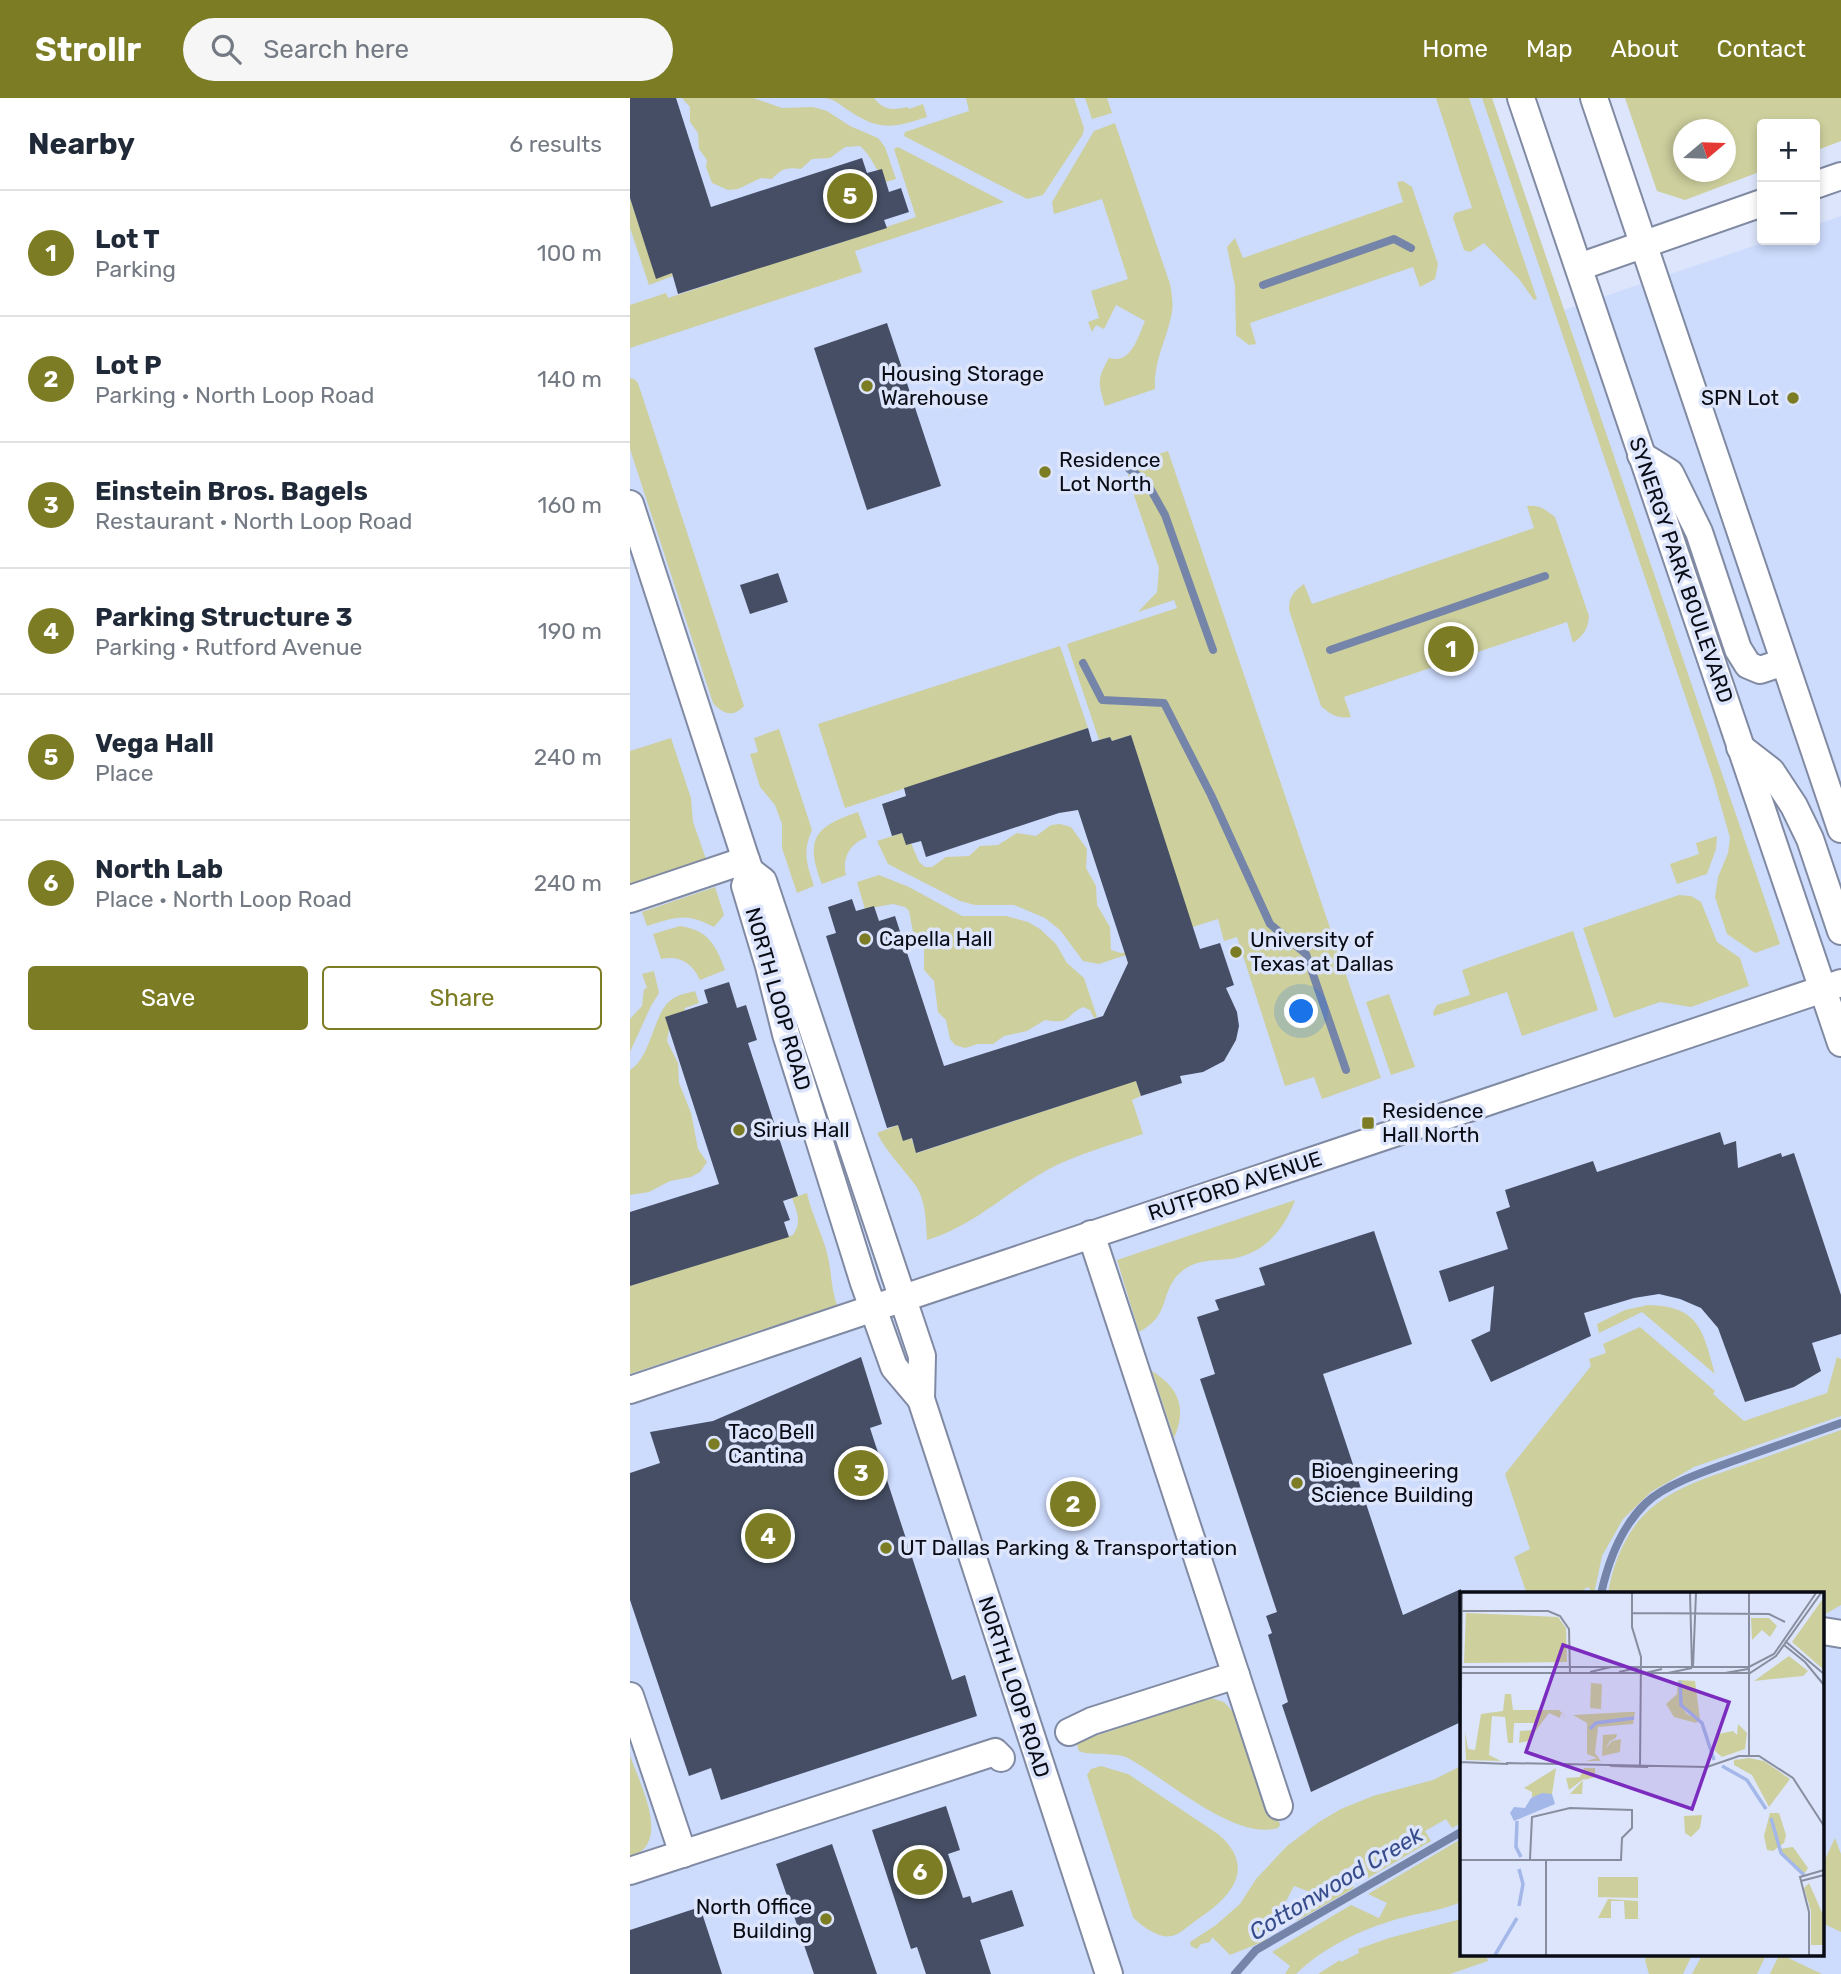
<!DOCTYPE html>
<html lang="en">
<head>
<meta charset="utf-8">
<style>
	body { margin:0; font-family:Rubik,sans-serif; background:#f6f6f7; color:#1f2937 }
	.controls { position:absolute; right:21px; top:21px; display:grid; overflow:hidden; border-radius:7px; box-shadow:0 4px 10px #0003 }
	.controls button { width:63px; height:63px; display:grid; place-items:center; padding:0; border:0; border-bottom:2px solid #e0e1e3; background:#fff; color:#1f2937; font:35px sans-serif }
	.compass { position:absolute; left:1043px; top:21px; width:63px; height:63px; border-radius:50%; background:#fff; box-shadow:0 4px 10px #0003; rotate:71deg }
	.you { position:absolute; left:672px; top:914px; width:24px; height:24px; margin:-18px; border:5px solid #fff; border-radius:50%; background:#1a73e8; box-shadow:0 0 0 10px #1a73e833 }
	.badge { display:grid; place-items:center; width:46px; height:46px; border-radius:50%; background:#7c7c24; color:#fff; font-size:23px; font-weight:700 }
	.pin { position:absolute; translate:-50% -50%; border:4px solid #fff; box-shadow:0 2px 7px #0006 }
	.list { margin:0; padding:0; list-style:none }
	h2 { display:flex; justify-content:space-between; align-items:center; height:91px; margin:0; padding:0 28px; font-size:30px }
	h2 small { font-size:23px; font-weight:400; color:#747a83 }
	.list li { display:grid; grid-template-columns:46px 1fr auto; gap:21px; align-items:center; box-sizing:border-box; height:126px; padding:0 28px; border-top:2px solid #e0e1e3 }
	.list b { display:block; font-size:26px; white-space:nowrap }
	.list p { margin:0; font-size:23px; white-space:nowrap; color:#747a83 }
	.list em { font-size:23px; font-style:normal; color:#747a83 }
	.actions { display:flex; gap:14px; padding:21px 28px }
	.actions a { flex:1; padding:16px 0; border:2px solid #7c7c24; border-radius:7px; text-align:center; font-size:24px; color:#7c7c24 }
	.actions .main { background:#7c7c24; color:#fff }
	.icon { flex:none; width:38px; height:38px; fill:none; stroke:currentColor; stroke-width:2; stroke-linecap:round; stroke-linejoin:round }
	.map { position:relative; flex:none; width:1211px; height:1876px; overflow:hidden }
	header { display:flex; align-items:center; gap:42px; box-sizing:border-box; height:98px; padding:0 35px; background:#7c7c24; color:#fff }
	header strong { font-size:33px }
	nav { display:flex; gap:38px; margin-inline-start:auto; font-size:24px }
	.search { width:490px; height:63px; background:#f6f6f7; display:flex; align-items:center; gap:18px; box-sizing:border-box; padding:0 24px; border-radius:38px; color:#747a83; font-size:26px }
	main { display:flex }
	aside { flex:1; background:#fff }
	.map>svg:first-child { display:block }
	.built { fill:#cddbfd; fill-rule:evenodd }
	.green { fill:#cdcf9d; fill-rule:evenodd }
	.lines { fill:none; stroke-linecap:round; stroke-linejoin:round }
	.stream { stroke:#7584a9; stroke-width:8 }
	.building { fill:#454e64 }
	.minor-casing { stroke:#808aa3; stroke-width:30 }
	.minor { stroke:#fff; stroke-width:26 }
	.poi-dot { fill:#7c7c24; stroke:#dce5fb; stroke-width:2.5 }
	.labels { text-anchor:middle; stroke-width:7; stroke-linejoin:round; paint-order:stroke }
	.poi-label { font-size:21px; fill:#090c15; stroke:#dce5fb; text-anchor:start }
	.street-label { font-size:21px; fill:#090c15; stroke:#dce5fb }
	.water-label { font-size:23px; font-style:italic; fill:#374c8a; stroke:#dce5fb }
	.inset-river { fill:none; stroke:#a3b7e9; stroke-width:3.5 }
	.inset-road { fill:none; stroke:#888e9f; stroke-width:2 }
	.view { fill:#7b2cbf; fill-opacity:0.15; stroke:#7b2cbf; stroke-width:3.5 }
	.inset-edge { fill:none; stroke:#090c15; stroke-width:3.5 }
</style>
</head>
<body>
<header>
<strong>Strollr</strong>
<div class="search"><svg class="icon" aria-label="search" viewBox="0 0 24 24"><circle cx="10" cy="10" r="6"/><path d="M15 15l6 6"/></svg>Search here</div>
<nav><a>Home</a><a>Map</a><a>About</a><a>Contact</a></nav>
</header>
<main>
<aside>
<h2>Nearby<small>6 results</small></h2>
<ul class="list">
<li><span class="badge">1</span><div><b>Lot T</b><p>Parking</p></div><em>100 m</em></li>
<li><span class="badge">2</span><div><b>Lot P</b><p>Parking · North Loop Road</p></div><em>140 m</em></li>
<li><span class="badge">3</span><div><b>Einstein Bros. Bagels</b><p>Restaurant · North Loop Road</p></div><em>160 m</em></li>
<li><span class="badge">4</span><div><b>Parking Structure 3</b><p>Parking · Rutford Avenue</p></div><em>190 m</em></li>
<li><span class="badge">5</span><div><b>Vega Hall</b><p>Place</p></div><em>240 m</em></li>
<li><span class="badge">6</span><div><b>North Lab</b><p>Place · North Loop Road</p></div><em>240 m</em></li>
</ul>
<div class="actions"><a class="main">Save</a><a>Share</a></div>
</aside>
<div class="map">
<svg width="1211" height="1876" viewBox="0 0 1211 1876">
	<rect width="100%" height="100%" fill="#dce5fb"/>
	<path class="built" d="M 0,0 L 862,0 L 934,212 L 1141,142 L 1185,142 L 1185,127 L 1211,118 L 1211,1876 L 0,1876 ZM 831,1496 L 1192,1496 L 1192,1857 L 831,1857 Z"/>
	<g class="green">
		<path d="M 52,0 L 123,0 L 152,10 L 183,9 L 197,13 L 220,28 L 248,40 L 255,49 L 266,81 L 256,84 C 245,72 242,58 230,48 L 215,49 L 200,60 L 182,61 L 171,71 C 157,69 152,70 142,81 L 131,80 L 108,91 L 98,92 L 82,85 L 76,69 L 77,62 L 69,51 L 68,35 L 60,24 L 60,9 Z"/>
		<path d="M 196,0 L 244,0 C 254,13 263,12 278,9 L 279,11 L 293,6 L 297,19 C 266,29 251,34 221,14 C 213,9 206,2 196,0 Z"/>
		<polygon points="336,0 444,0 454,30 453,36 413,97 397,101 274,38 275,34 339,13"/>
		<polygon points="455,0 477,0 482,15 462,21"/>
		<polygon points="806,0 839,0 907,201 904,202 889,181 854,145 840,154 834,152 823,120 825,115 842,110"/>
		<polygon points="852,0 862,0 1150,846 1125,855 1097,836 1085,799 1088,779 1098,755 1100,740 1083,680"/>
		<path d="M 995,0 L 1211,0 L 1211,43 L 1185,53 L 1185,26 L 1132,26 L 1132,73 L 1055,102 L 1027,93 ZM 1054,32 L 1096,32 L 1096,74 L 1054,74 Z"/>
		<path d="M 485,25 L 540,186 C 542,197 544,208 541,219 C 535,246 524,262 525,291 L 475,308 C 468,285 467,281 479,260 C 501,267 508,239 515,223 L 486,207 L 474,231 L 466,227 L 462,234 L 458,224 L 469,220 L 461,193 L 498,181 L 472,101 L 424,116 L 422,104 L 464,33 Z"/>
		<polygon points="268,49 374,104 225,153 232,174 0,250 0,207 36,195 38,200 106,178 180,138 186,153 286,119 264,51"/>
		<polygon points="773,83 782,89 808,166 805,181 790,189 783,169 620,225 626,246 619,247 606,237 605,188 597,149 605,140 613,160 773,104 767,84"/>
		<polygon points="0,100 27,180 42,175 43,178 19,187 0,130"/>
		<path d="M 0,280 L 4,281 L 8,285 L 114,608 C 103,620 93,616 83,605 L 0,351 Z"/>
		<polygon points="538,353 751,980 692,1001 684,979 655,988 607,839 594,843 588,821 553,832 501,637 482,643 480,639 469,642 437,546 547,510 544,502 508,514 527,494 529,470 498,380 499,371 502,365"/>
		<path d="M 897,408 C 909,407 915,411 925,419 L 959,518 C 958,531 954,537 943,545 L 937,524 L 714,599 L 721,619 C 708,621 701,617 691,608 L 659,512 C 659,499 663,494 674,486 L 682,506 L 904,430 Z"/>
		<polygon points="430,548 458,630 215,710 188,626"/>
		<path d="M 149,631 L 182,732 C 172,755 177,766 184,788 L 167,795 L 152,750 L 152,726 L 145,707 L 130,689 L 120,656 L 128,654 L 124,640 Z"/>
		<polygon points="41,640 61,700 63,724 76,761 0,786 0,653"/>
		<path d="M 228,714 L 237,739 C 220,746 212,759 216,777 L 192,786 C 175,741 184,729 228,714 Z"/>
		<polygon points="430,726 441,729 457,751 456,770 466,788 467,807 480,829 481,852 491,855 498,854 499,856 469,866 453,863 430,832 415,820 384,807 345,807 330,803 258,766 247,743 272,735 276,746 281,745 289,764 295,769 302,769 316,759 339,758 350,748 368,747 387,735 406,738 421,727"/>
		<polygon points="1087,738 1086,751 1077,776 1047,786 1040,766 1069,756 1066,745"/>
		<path d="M 249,777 L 279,789 L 332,818 L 376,818 L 398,824 L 410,831 L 426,846 L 437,865 L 454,880 L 467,919 L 464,920 L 460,912 L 453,909 C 435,917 442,927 415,922 L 397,933 L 374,938 L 363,946 L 348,946 L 335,950 L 325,947 L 320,941 L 316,922 L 308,914 L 304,883 L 294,872 L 294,852 L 283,834 L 279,813 L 275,809 L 263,806 L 235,811 L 227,784 Z"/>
		<path d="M 85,789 L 94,817 L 84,829 C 56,814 45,819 17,828 L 12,814 Z"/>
		<polygon points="1049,797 1061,798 1071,804 1087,844 1110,860 1119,888 1061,909 1030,904 984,920 953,830"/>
		<path d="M 50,828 C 78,832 86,847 95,872 L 70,882 C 62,865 50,857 31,861 L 23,836 Z"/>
		<polygon points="943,833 968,912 892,938 877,894 804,918 803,914 807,907 840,897 832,872"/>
		<polygon points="24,873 29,895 21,908 0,954 0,921 12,908 14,891 17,890 12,876"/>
		<path d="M 65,893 L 69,905 L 55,910 L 54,915 L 40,926 L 37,943 L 48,965 L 49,985 L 61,1015 L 68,1051 L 77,1064 L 70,1074 L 61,1079 L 40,1083 L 19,1094 L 0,1097 L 0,972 C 23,958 23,911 44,900 C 50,896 59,895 65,893 Z"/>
		<polygon points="759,896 785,969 761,977 736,904"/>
		<path d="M 503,974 L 511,998 L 502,1002 L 513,1036 C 481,1047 447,1056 417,1072 C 376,1095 342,1129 297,1142 C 296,1125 296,1103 286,1088 C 273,1070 257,1055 247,1035 L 268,1027 L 273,1042 L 281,1040 L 287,1055 L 472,994 Z"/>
		<path d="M 177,1095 C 181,1114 189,1129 195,1148 C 202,1169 200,1187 207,1207 L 0,1276 L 0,1188 L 163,1137 C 172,1124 167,1114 162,1100 Z"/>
		<path d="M 665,1102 C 654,1132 634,1156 601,1161 C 582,1163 566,1161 551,1174 C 529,1193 542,1217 509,1234 L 487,1162 Z"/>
		<path d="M 1018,1207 C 1069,1208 1073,1232 1085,1276 L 1012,1214 L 969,1235 L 967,1226 L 995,1212 Z"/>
		<polygon points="1010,1229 1085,1293 1083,1296 1114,1323 1197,1295 1207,1259 1211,1261 1211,1318 1064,1369 1021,1394 993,1421 972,1458 964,1496 958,1489 947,1496 897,1496 884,1459 900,1451 875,1376 961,1268 959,1261 976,1255 973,1246"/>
		<path d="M 522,1273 C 549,1290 557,1310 544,1340 Z"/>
		<path d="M 1211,1332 L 1211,1507 L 1192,1518 L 1192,1496 L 978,1496 C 982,1469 994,1438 1013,1418 C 1040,1389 1083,1378 1119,1365 C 1150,1354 1180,1343 1211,1332 Z"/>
		<path d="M 581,1600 L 594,1604 L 603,1614 L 636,1713 L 645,1710 L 650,1727 L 648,1730 C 603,1743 535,1679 496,1659 C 482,1654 459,1658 449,1653 L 446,1644 Z"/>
		<path d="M 0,1657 C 9,1685 43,1746 0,1759 Z"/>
		<path d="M 471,1668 L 498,1676 L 588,1736 C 627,1769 602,1799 568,1821 C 560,1826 550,1837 541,1838 C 529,1841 510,1827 503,1819 L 457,1677 L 461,1671 Z"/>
		<polygon points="831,1668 831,1725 822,1730 816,1721 795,1733 801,1743 738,1780 728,1764 715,1772 724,1790 667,1823 683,1795 664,1788 635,1843 600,1857 582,1839 580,1844 571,1846 567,1851 561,1848 560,1844 586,1827 610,1806 626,1781 657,1748 689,1724 711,1711 743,1698 803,1682"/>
		<polygon points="1205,1740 1211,1756 1211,1834 1192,1825 1192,1768"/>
		<path d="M 831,1741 L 831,1804 C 811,1813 788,1815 767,1821 C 730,1832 694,1849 666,1876 L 655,1876 L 660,1868 L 642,1854 L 721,1807 L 749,1820 L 757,1805 L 738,1796 Z"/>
		<polygon points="831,1821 831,1857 856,1857 858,1863 820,1876 688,1876 710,1862 711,1864 729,1855 728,1851 731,1850 759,1840"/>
		<polygon points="1017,1857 1062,1857 1053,1876 1019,1876 1015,1862"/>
		<polygon points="1072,1857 1136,1857 1127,1876 1062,1876"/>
		<polygon points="1149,1857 1152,1857 1192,1876 1140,1876"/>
	</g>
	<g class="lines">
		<g class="stream">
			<polyline points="633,187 764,141 781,150"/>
			<polyline points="499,371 516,383 535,417 583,552"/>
			<polyline points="700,552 915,478"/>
			<polyline points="453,565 472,602 534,605 581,697 640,826 676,856 716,972"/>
			<path d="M 971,1496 C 978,1464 991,1429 1016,1405 C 1037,1385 1082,1371 1109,1361 C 1143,1349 1177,1337 1211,1325"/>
			<polyline points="605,1876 626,1852 831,1734"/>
		</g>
	</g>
	<g class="building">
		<polygon points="0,0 46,0 81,109 232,60 237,75 252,71 259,94 271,90 279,114 254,122 257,130 48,196 42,175 26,181 0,100"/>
		<polygon points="257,225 311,388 237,412 184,250"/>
		<polygon points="148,475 158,504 120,516 110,487"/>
		<polygon points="458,630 462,644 480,639 482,643 501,637 570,851 590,845 604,887 596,890 607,914 609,928 606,942 594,963 573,974 550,978 552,985 511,998 506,983 286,1055 282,1040 273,1043 268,1027 257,1030 196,838 206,835 198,809 222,801 226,813 244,808 249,823 265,818 314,968 473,918 498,865 448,712 429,715 296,759 291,743 276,747 272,735 262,738 252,706 276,698 274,690"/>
		<polygon points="99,884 107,910 116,907 127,942 118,945 168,1098 153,1103 160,1122 154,1124 159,1139 0,1188 0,1114 89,1086 35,919 78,905 74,892"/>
		<polygon points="1090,1034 1094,1047 1106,1043 1108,1070 1151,1055 1152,1059 1164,1055 1211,1197 1211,1236 1182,1245 1191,1273 1164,1289 1115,1304 1088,1230 1071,1210 1050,1201 1029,1196 1004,1200 954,1215 961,1238 861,1284 841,1242 860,1233 864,1188 819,1204 809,1173 878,1151 866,1114 880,1109 875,1092 963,1063 967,1074"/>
		<polygon points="744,1133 782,1246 693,1276 773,1517 831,1491 831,1624 681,1694 652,1607 658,1604 638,1537 642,1535 636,1518 647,1514 570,1281 585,1276 567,1219 589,1212 585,1202 635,1187 629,1170"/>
		<polygon points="231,1259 252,1326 240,1330 322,1582 335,1577 347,1618 91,1702 81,1670 59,1678 0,1502 0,1375 30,1365 20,1334 83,1323"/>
		<polygon points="316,1708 330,1752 318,1756 333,1800 340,1798 342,1805 382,1792 394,1828 350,1842 361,1876 296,1876 287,1849 281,1851 242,1732"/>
		<polygon points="202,1746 247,1876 184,1876 146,1766"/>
		<polygon points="70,1809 92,1876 0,1876 0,1832"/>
	</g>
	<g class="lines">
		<g class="minor-casing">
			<g id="minor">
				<polyline points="891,0 1211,945"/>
				<polyline points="964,0 1211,731"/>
				<polyline points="1185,87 1211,78"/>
				<polyline points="949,169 1132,105"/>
				<polyline points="1011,357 1040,375 1069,434 1108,551 1118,567 1130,572 1154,564"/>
				<polyline points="0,406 116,762 120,773 133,783 292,1258 291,1301 479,1876"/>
				<polyline points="1110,649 1141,673 1164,708 1180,741 1211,833"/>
				<polyline points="120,773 115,788 139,868 156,936 234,1185 264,1269 291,1301"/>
				<polyline points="0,801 116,762"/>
				<polyline points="461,1136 649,1708"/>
				<polyline points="0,1292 1211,885"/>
				<polyline points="1193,1533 1211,1536"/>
				<polyline points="0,1598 53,1756"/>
				<polyline points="439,1634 462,1623 606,1577"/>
				<polyline points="0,1773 365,1654 371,1660"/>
			</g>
		</g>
		<use href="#minor" class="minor"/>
	</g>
	<g class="poi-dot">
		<circle cx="237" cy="288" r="7"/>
		<circle cx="1163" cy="300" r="7"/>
		<circle cx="415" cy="374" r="7"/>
		<circle cx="235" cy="841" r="7"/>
		<circle cx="606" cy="854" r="7"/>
		<rect x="731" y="1018" width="14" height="14" rx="3.5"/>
		<circle cx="109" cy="1032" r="7"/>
		<circle cx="84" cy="1346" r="7"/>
		<circle cx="667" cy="1385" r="7"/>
		<circle cx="256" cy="1450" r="7"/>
		<circle cx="196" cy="1821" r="7"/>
	</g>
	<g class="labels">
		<g class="poi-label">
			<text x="251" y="283">Housing Storage<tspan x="251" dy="24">Warehouse</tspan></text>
			<text x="1149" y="307" text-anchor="end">SPN Lot</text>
			<text x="429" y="369">Residence<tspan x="429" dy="24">Lot North</tspan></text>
			<text x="249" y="848">Capella Hall</text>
			<text x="620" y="849">University of<tspan x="620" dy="24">Texas at Dallas</tspan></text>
			<text x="752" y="1020">Residence<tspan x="752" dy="24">Hall North</tspan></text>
			<text x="123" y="1039">Sirius Hall</text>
			<text x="98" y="1341">Taco Bell<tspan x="98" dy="24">Cantina</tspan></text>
			<text x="681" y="1380">Bioengineering<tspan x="681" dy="24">Science Building</tspan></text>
			<text x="270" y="1457">UT Dallas Parking &amp; Transportation</text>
			<text x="182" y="1816" text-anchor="end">North Office<tspan x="182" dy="24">Building</tspan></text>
		</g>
		<g class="street-label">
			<text transform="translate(1051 472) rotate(71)" y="7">SYNERGY PARK BOULEVARD</text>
			<text transform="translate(148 901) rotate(74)" y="7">NORTH LOOP ROAD</text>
			<text transform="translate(605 1088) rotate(-18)" y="7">RUTFORD AVENUE</text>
			<text transform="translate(384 1589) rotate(72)" y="7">NORTH LOOP ROAD</text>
		</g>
		<g class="water-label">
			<text transform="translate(706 1785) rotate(-31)" y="8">Cottonwood Creek</text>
		</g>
	</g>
	<g transform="translate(830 1494)">
		<rect width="364" height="364" fill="#dce5fb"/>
		<path d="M 362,8 L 364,11 L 364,78 L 332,50 ZM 6,21 L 98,25 L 106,36 L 107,70 L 4,71 ZM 291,26 L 309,26 L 317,34 L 310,45 L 302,38 L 292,48 ZM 329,64 L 348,79 L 343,84 L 294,89 ZM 218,88 L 235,89 L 240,127 L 222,114 L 220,89 L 219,108 L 222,115 L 227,122 L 239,128 L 236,131 L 214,125 L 206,112 L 217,102 ZM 131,91 L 142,92 L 141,117 L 130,116 ZM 45,102 L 51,102 L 53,118 L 99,118 L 108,127 L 101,121 L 100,126 L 89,121 L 68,149 L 59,151 L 60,139 L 74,138 L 77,131 L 54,131 L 53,151 L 48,151 L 45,125 L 32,124 L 29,163 L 41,169 L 6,168 L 5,139 L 8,157 L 15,158 L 21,122 L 43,119 ZM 168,120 L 175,120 L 173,132 L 138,135 L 135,161 L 141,169 L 126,169 L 137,166 L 127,162 L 127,131 L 113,123 ZM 278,132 L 287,141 L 285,157 L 262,165 L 255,159 L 259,142 L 273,139 L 277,143 ZM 157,142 L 156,146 L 150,149 L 145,157 L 152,149 L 161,147 L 160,160 L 142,164 L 143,143 ZM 289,166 L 304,169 L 330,187 L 309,215 L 292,183 L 274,173 L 274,168 ZM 96,176 L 92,202 L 72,205 L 72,200 L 64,196 ZM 124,176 L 135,176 L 135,185 L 123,188 L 122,202 L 110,202 L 126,185 L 109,198 L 106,186 L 120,185 ZM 310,221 L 319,221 L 326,243 L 324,251 L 313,259 L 307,258 L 304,244 ZM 242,223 L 240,236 L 231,245 L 225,241 L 224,224 ZM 333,255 L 348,276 L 344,282 L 319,257 ZM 138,285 L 178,285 L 178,306 L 138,305 ZM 349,291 L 364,325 L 364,353 L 351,353 L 351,319 L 344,296 ZM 148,307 L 178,309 L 178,327 L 165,327 L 164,309 L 151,309 L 151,326 L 138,326 Z" fill="#cdcf9d"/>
		<path d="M 82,201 L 92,202 L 95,212 L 54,229 L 50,221 L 54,215 L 65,216 L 71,206 Z" fill="#a3b7e9"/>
		<path class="inset-river" d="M 220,89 L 221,113 L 242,131 L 254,168M 130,137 L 136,131 L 174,126M 262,174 L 287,188 L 306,217M 311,226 L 321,261 L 344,283M 57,229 L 56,255 L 61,265M 59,314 L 63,292 L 59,277M 35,363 L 57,326"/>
		<path class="inset-road" d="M 172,1 L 172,35 L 181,65 L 180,175M 230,1 L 232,75M 1,19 L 88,19 L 100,24 L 109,37 L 110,81M 172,21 L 309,22 L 325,30M 325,49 L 364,82M 324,53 L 345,70 L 364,93M 2,75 L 289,75 L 314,62 L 356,1M 233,75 L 236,1M 130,80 L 151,75M 159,80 L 181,75M 2,81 L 290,81 L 316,64 L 361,1M 208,81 L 232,76M 265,81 L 288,77M 181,82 L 202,77M 289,163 L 289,1M 0,170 L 48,172M 46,171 L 247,175 L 279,164 L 299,164 L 333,186 L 364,234M 150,174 L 188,175M 0,202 L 2,1M 0,268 L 161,268 L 162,246 L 172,236 L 172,218 L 110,216 L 72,225 L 70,267M 341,289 L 364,283M 86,363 L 86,267M 349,363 L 349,320 L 340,285 L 364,278"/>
		<path class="view" d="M 103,53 L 269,110 L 232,217 L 66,160 Z"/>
		<rect width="364" height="364" class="inset-edge"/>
	</g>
</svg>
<div class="controls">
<button>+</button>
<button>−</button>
</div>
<svg class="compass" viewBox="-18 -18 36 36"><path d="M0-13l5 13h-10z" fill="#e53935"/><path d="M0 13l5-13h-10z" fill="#747a83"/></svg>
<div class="you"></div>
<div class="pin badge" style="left:821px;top:551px">1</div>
<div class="pin badge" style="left:443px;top:1406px">2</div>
<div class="pin badge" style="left:231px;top:1375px">3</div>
<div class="pin badge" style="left:138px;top:1438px">4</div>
<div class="pin badge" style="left:220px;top:98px">5</div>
<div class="pin badge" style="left:290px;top:1774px">6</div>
</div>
</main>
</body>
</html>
